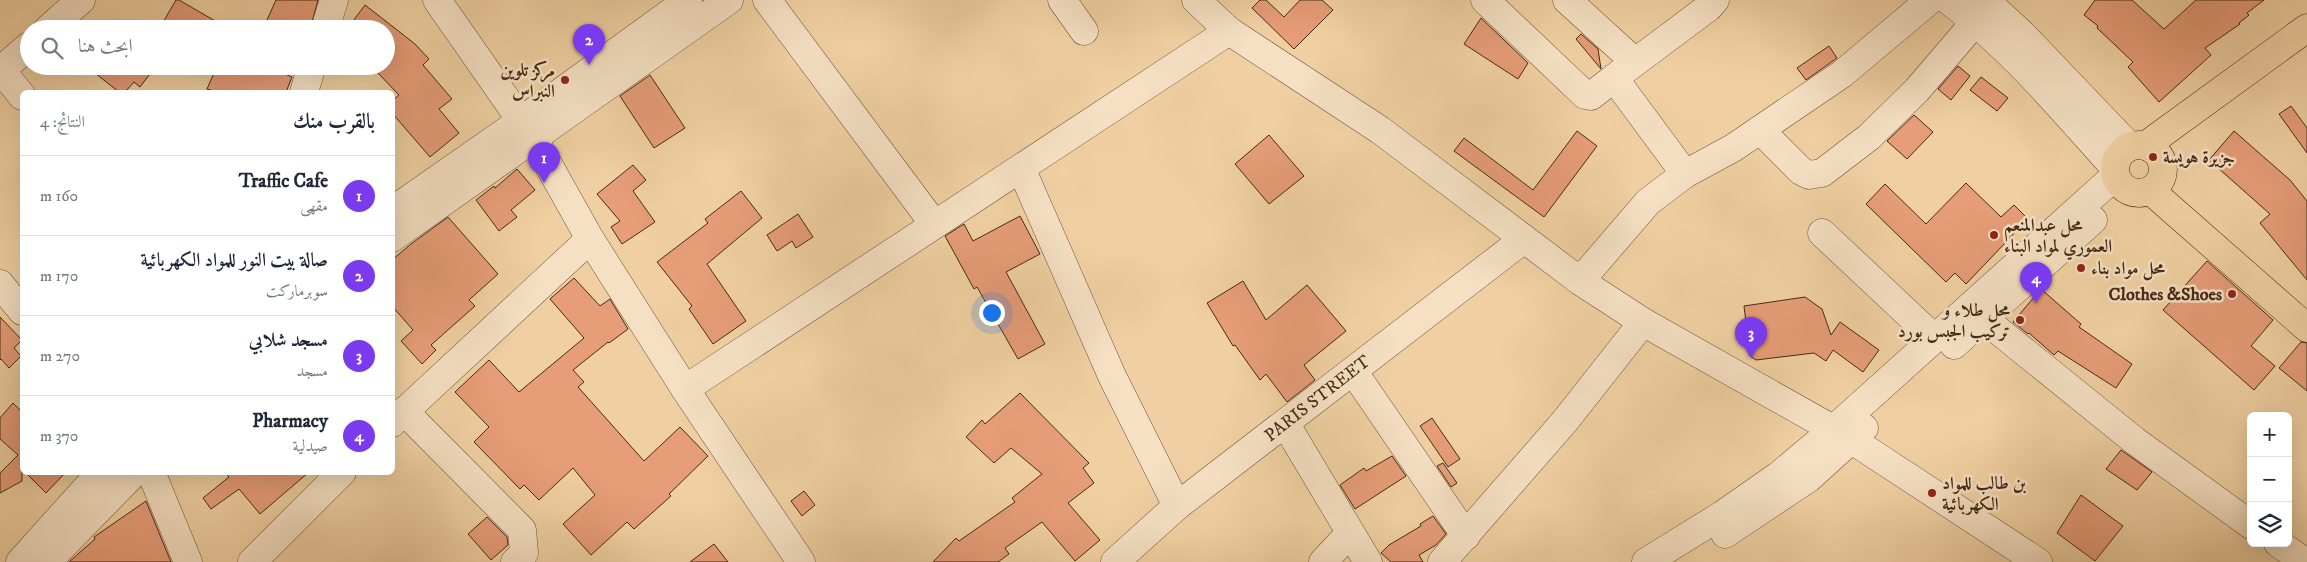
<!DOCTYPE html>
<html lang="ar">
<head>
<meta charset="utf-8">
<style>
	body { margin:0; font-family:"IM FELL DW Pica",Amiri,serif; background:#f2f2f3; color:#1f2937; direction:rtl }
	.controls { position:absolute; right:15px; bottom:15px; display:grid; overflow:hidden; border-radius:8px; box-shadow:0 5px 20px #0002 }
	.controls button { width:45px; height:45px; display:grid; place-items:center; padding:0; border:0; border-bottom:1px solid #e0e1e3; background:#fff; color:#1f2937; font:25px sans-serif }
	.you { position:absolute; left:991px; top:312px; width:18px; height:18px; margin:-12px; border:4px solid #fff; border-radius:50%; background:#1a73e8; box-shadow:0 0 0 8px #1a73e833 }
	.badge { display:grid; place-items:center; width:32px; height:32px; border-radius:50%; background:#7c3aed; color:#fff; font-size:16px; font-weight:700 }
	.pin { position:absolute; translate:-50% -41px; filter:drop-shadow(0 1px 2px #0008) }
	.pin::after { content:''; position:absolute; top:26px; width:18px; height:15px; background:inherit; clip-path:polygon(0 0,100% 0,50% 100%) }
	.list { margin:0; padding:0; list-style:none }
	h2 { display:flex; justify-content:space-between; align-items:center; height:65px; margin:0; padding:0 20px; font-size:21px }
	h2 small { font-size:16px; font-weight:400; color:#747a83 }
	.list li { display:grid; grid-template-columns:32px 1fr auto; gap:15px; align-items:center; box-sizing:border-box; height:80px; padding:0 20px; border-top:1px solid #e0e1e3 }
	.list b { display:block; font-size:19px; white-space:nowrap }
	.list p { margin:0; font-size:16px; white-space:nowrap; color:#747a83 }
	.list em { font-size:16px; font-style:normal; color:#747a83 }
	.icon { flex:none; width:28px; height:28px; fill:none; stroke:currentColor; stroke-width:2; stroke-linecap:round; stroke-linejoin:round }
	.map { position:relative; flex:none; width:2307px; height:562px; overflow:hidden; direction:ltr }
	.search { position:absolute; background:#fff; box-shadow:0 5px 20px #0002; left:20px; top:20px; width:375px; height:55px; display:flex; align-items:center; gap:12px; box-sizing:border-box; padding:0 18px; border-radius:28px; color:#747a83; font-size:19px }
	.panel { position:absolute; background:#fff; box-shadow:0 5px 20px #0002; left:20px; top:90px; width:375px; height:385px; border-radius:8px; direction:rtl }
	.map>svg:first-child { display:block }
	.building { fill:#e69d78; stroke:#472a16 }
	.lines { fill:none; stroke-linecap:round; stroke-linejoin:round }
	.minor-casing { stroke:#715439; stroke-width:29 }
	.major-casing { stroke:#472a16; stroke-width:29 }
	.minor { stroke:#f5e0c3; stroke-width:28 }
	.major { stroke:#f0d0a2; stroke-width:28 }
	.poi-dot { fill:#8f2418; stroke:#f5e0c3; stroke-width:2 }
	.labels { text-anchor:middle; stroke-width:5; stroke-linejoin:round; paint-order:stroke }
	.poi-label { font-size:18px; font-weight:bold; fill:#472a16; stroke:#f5e0c3; text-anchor:start }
	.street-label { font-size:18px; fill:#472a16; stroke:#f5e0c3 }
</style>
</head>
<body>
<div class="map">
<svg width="2307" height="562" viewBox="0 0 2307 562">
	<rect width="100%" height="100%" fill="#f0d0a2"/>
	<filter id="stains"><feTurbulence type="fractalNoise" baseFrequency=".004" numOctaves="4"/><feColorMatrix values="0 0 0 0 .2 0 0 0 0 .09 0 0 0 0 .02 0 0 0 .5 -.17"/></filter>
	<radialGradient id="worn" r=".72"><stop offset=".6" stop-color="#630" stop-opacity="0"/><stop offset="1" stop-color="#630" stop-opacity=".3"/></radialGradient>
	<g class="building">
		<polygon points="176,0 179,0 229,29 159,29"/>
		<polygon points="276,0 318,0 310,29 263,29"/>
		<polygon points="1260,0 1266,0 1284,17 1300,0 1322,0 1333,10 1294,49 1252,8"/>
		<polygon points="2095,0 2132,0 2164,29 2196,0 2264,0 2247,13 2249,15 2239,23 2240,24 2205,48 2211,55 2159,102 2128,67 2133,62 2097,28 2098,26 2084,15"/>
		<polygon points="365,5 415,44 429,59 423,65 452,99 439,109 459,133 430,157 392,113 392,101 399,95 377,72 383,66 386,66 386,29 347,29"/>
		<polygon points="1481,18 1528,63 1518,79 1464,44"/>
		<polygon points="1581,34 1598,49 1601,69 1576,39"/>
		<polygon points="1829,46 1837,58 1806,80 1797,68"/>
		<polygon points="86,66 156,66 140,87 134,82 125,92 119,92"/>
		<polygon points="217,66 267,66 292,77 286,92 216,92 207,89"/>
		<polygon points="1958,66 1970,76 1951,100 1938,89"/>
		<polygon points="650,75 685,128 654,148 620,96"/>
		<polygon points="1981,77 2008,98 1997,111 1970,90"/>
		<polygon points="2291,106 2307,128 2307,153 2279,114"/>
		<polygon points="1914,115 1933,132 1907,159 1887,141"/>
		<polygon points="1577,131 1597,146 1544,217 1454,151 1464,138 1533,190"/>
		<polygon points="2234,131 2290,180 2307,201 2307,280 2260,223 2270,214 2209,160"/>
		<polygon points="1269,135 1304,176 1269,204 1235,164"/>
		<polygon points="633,165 646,180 633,191 655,222 622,244 611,227 620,221 597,194"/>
		<polygon points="517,169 535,190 511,210 517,217 499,231 476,200 494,186 495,188"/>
		<polygon points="1966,183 2001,217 2014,205 2028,219 1966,284 1955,273 1946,282 1866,204 1885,184 1926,224"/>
		<polygon points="741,191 762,218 707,264 746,321 713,344 689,309 692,306 657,262 708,223 705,219"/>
		<polygon points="798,214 813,237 796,248 792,241 777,251 767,235"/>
		<polygon points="1020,216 1040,254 1006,272 1045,344 1018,359 977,287 974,289 945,236 964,224 973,241"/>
		<polygon points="448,217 498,274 469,300 475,306 431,345 436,350 422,364 401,341 413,330 392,306 392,260 411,244"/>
		<polygon points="2207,261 2273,320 2251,346 2275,366 2254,390 2163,310"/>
		<polygon points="574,278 600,306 610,299 628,329 609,343 608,342 573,370 584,382 578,387 644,461 680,427 708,456 669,494 671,496 634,529 627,522 591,555 563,524 595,495 573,468 539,500 524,485 520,489 474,442 489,427 455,392 489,360 519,392 584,338 550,299"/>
		<polygon points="1243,281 1266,320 1307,285 1346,331 1304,365 1315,380 1287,402 1266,374 1260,380 1235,345 1233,346 1207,303"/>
		<polygon points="2041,289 2081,324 2079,327 2132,364 2116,388 2058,351 2054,355 2029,333 2028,334 2013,322"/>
		<polygon points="1805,297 1822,309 1831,335 1840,322 1879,350 1863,372 1833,350 1826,361 1814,353 1756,360 1750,356 1744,306"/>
		<polygon points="0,317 22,340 14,348 21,356 9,368 1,359 0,360"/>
		<polygon points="2301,342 2307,343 2307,391 2279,368"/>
		<polygon points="1020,393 1089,463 1083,468 1094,483 1068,503 1100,540 1075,561 1042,522 1005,548 1009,554 998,562 933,562 956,538 959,541 1015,502 1012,498 1042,474 1011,448 994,463 966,437 982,420 985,424"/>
		<polygon points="13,403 22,412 22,481 0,493 0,473 18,455 0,439 0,418"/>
		<polygon points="1432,418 1460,459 1448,467 1420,426"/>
		<polygon points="2121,450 2152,472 2137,490 2106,469"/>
		<polygon points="1392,456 1406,476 1355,509 1340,485 1364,468 1366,471"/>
		<polygon points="1443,463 1457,483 1451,487 1437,466"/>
		<polygon points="25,472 66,472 46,493"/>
		<polygon points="225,472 309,472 260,514 239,489 211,509 203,498 229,477"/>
		<polygon points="804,491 815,505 802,516 791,501"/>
		<polygon points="2081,495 2123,526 2095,561 2057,533"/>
		<polygon points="146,501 171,562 69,562 95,539 94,537"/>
		<polygon points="1433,516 1446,534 1436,545 1419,555 1423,562 1391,562 1381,553 1389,545 1421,526 1420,524"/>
		<polygon points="487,517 507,537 508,545 491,560 468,534"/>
		<polygon points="714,544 728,562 690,562"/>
	</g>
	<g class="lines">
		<g class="minor-casing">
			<g id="minor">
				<polyline points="437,0 534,139 590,239 685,389 801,562"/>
				<polyline points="767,0 934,224"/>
				<polyline points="1062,0 1084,31"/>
				<polyline points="1196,0 1229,31 1380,130 1580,281 1643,322 1852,440 2038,562"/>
				<polyline points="1485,0 1585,95 1591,96 1614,78"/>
				<polyline points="1567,0 1635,62"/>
				<path d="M 1948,0 C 2011,48 2061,108 2114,167"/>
				<polyline points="1985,0 2022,34 2129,146"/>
				<polyline points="48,29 81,0"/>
				<polyline points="325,29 334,0"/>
				<polyline points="1,70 22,96"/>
				<polyline points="0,71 29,46"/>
				<polyline points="304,92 312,66"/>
				<polyline points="1760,130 1801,171 1809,175 1822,173 1869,137 1917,90 1976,21"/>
				<polyline points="1021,168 1112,376 1177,506"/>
				<polyline points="1685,174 1614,78 1709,7 1715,0"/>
				<polyline points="392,211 521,121 688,0"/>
				<polyline points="1822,233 1934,338"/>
				<polyline points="392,238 729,0"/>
				<polyline points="1580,281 1648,202 1685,174 1733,148 1842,74 1930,0"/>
				<polyline points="0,284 22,311"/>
				<polyline points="1984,319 2135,441 2251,525"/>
				<polyline points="1954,345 2093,220"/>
				<polyline points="1353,371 1466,536"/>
				<polyline points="685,389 1229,31"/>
				<polyline points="404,411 522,530 524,553 515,562"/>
				<polyline points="392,423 590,239"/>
				<polyline points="1285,423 1368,562"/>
				<polyline points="151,472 188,562"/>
				<polyline points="1725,534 1809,478 1864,428"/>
				<polyline points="2278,543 2302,560"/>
				<polyline points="20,562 101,472"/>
				<polyline points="47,562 135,472"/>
				<polyline points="252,562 342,472"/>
				<polyline points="1115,562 1177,506 1524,239"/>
				<polyline points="1323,562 1350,533"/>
				<polyline points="1442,562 1565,421 1643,322"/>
				<polyline points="1646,562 1722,515 1778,476 1833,430 2115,176"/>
			</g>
		</g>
		<g class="major-casing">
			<g id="major">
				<circle cx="2139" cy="169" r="24"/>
				<polyline points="2145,146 2307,28"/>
				<polyline points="2151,191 2307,328"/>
			</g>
		</g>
		<use href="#minor" class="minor"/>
		<use href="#major" class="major"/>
	</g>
	<g class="poi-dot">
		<circle cx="565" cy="80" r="5"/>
		<circle cx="2153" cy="157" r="5"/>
		<circle cx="1994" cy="235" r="5"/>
		<circle cx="2081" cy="268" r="5"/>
		<circle cx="2232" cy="294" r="5"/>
		<circle cx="2020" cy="320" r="5"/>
		<circle cx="1932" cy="493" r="5"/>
	</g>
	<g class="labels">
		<g class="poi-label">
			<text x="555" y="76" text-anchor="end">مركز تلوين<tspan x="555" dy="21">النبراس</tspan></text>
			<text x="2163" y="163">جزيرة هويسة</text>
			<text x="2004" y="231">محل عبدالمنعم<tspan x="2004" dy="21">العموري لمواد البناء</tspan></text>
			<text x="2091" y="274">محل مواد بناء</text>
			<text x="2222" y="300" text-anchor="end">Clothes &amp;Shoes</text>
			<text x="2010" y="316" text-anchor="end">محل طلاء و<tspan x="2010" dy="21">تركيب الجبس بورد</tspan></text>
			<text x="1942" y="489">بن طالب للمواد<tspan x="1942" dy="21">الكهربائية</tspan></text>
		</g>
		<g class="street-label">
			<text transform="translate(1317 398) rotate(-38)" y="6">PARIS STREET</text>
		</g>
	</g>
	<rect width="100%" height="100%" filter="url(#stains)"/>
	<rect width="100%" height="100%" fill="url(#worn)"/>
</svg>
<div class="controls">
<button>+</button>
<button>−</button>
<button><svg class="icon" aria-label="layers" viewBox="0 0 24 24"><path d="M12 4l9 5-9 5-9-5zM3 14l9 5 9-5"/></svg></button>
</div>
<div class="you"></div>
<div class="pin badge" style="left:544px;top:183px">1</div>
<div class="pin badge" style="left:589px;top:65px">2</div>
<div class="pin badge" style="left:1751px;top:358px">3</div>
<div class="pin badge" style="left:2036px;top:303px">4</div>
<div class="search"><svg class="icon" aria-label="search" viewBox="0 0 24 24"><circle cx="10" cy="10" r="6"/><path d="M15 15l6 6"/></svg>ابحث هنا</div>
<section class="panel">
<h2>بالقرب منك<small>النتائج: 4</small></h2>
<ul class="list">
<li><span class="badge">1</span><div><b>Traffic Cafe</b><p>مقهى</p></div><em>160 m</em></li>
<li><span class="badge">2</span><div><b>صالة بيت النور للمواد الكهربائية</b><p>سوبرماركت</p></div><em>170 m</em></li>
<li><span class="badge">3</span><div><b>مسجد شلابي</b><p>مسجد</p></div><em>270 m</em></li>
<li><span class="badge">4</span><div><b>Pharmacy</b><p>صيدلية</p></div><em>370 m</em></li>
</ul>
</section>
</div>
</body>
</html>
